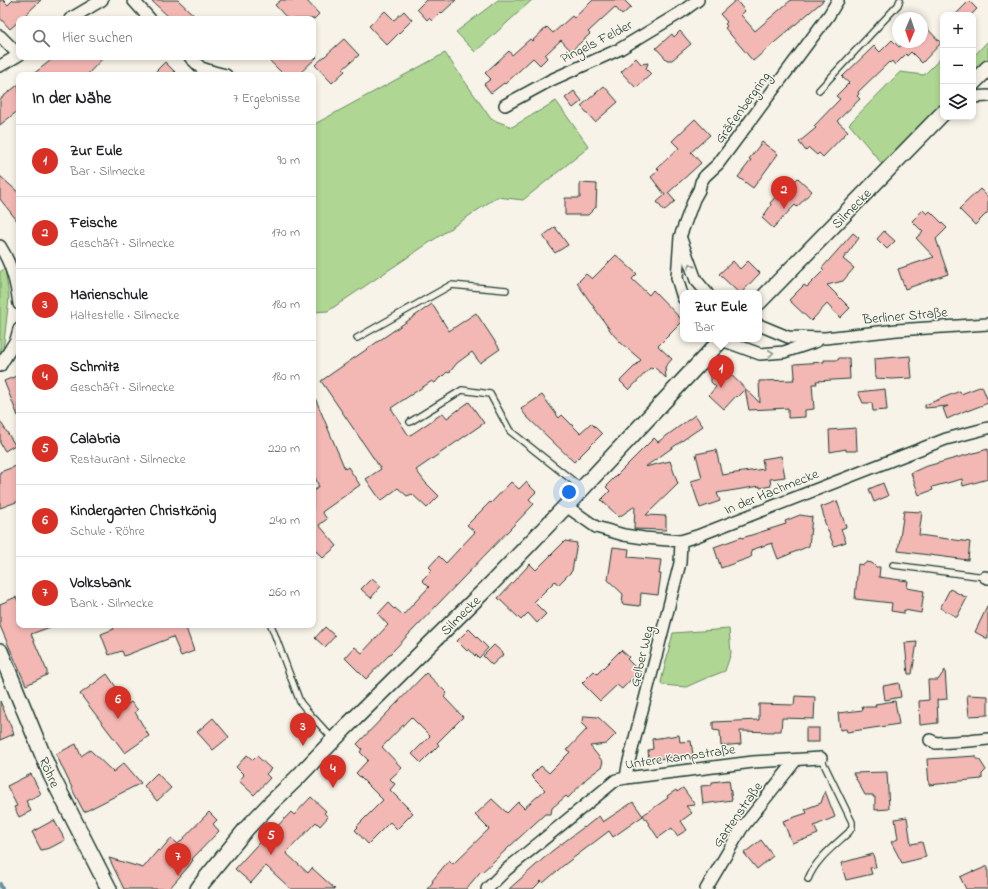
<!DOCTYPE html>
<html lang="de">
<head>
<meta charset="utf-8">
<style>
	body { margin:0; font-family:"Indie Flower",sans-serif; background:#f2f2f2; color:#202124 }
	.controls { position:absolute; right:12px; top:12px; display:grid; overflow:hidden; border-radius:8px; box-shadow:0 2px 6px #0003 }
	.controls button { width:36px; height:36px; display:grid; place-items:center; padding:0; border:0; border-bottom:1px solid #e0e0e0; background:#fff; color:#202124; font:20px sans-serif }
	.compass { position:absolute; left:892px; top:12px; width:36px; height:36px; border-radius:50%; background:#fff; box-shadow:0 2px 6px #0003; rotate:182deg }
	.you { position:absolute; left:569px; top:492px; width:14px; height:14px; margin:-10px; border:3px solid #fff; border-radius:50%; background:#1a73e8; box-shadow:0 0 0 6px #1a73e833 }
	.badge { display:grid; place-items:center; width:26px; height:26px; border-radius:50%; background:#d93025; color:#fff; font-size:13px; font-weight:700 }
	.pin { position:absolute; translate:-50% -33px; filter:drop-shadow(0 1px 2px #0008) }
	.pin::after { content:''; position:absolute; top:21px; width:14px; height:12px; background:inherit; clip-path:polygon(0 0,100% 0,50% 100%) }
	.popup { position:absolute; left:680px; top:290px; width:82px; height:52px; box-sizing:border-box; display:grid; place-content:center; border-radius:8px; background:#fff; filter:drop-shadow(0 1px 3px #0005); font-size:13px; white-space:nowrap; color:#757577 }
	.popup b { font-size:15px; color:#202124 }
	.popup::after { content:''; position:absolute; left:50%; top:100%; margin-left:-8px; border:8px solid transparent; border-top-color:#fff }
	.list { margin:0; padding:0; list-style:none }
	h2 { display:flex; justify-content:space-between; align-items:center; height:52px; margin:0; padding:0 16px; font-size:17px }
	h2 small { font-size:13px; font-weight:400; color:#757577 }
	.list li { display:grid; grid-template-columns:26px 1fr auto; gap:12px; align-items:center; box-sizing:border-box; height:72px; padding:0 16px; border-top:1px solid #e0e0e0 }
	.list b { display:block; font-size:15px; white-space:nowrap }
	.list p { margin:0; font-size:13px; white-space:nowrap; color:#757577 }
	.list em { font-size:13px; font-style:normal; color:#757577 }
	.icon { flex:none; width:22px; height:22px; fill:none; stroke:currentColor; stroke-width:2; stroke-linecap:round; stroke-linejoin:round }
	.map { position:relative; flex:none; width:988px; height:889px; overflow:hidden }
	.search { position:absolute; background:#fff; box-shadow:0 2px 6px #0003; left:16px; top:16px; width:300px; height:44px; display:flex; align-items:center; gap:10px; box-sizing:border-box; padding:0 14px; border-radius:8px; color:#757577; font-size:15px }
	.panel { position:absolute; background:#fff; box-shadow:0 2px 6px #0003; left:16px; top:72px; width:300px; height:556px; border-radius:8px }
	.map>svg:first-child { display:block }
	.green { fill:#afd793; stroke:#678a64 }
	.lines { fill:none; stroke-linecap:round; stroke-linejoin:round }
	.stream { stroke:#6195a4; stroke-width:4 }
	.building { fill:#f4b8b4; stroke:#1f3d34 }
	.lane-casing { stroke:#1f3d34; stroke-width:8 }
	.street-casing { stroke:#1f3d34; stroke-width:14 }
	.secondary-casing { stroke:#1f3d34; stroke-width:18 }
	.lane { stroke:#f7f3e8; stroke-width:5.5 }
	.street { stroke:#f7f3e8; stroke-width:11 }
	.secondary { stroke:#f7f3e8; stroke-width:15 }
	.oneway { stroke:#8b988e }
	.labels { text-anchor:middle; stroke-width:3; stroke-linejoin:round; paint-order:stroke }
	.street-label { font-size:14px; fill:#1f3d34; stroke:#f7f3e8 }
</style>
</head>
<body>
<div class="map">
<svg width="988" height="889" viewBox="0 0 988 889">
	<rect width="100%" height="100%" fill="#f7f3e8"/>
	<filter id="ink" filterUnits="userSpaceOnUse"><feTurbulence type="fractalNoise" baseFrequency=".025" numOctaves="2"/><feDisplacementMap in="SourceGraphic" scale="8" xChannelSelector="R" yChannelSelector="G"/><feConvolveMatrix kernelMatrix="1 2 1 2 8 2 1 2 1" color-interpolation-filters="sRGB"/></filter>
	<g filter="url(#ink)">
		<g class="green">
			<polygon points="498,0 532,0 475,52 456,32"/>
			<polygon points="988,41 988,59 973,74 973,57"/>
			<polygon points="445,53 491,119 512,127 556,101 589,147 523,200 497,197 328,311 313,312 313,125"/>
			<polygon points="943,56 943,104 883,165 849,124 900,72 924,75"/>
			<polygon points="5,268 9,298 3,351 0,355 0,272"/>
			<polygon points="729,629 731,653 725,671 704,679 686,687 662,685 661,682 673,633"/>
		</g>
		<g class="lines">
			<polyline class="stream" points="0,884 2,889"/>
		</g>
		<g class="building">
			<polygon points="0,0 3,0 8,5 13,0 41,0 21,19 19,19 19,21 10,29 0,18"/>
			<polygon points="151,0 178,0 198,19 171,19"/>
			<polygon points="281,0 306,0 319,14 314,19 288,19 275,5"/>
			<polygon points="426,0 456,0 442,13 441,12 432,21 429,18 427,20 417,9"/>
			<polygon points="593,0 624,0 631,7 622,15 615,7 588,32 590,34 571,51 561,40 545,55 547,58 540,65 533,58 505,84 504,83 491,93 484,84 491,79 485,73 509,51 512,55 530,39 532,41 547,27 553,33 572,16 574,18"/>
			<polygon points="736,0 745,11 741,15 755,31 791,0 824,0 753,61 725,28 727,26 725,24 727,22 720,14"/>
			<polygon points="969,1 977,9 971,15 955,15"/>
			<polygon points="385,11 394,20 404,11 412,20 387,45 369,26"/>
			<polygon points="922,23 941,43 922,63 911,52 907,56 906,54 895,65 892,61 890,63 889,62 858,92 859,94 857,96 860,99 837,121 848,131 823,157 819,153 817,155 809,148 806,151 799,142 816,128 814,126 840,99 836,96 849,83 842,77 874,46 880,52 892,40 899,47 903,44 902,42 922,42"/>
			<polygon points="680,31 691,44 672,60 667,60 656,48 672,34 674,37"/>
			<polygon points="344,39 359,55 343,69 345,71 332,83 315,65"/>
			<polygon points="55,57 104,57 87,75 32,75"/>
			<polygon points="266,57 317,57 298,75 284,75"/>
			<polygon points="636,58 641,64 648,63 646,69 651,74 636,88 621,72"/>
			<polygon points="165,62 178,75 152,75"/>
			<polygon points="19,84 19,110 0,125 0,99"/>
			<polygon points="604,86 618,102 595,122 581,106"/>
			<polygon points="574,91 582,101 573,108 565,98"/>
			<polygon points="695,119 710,135 691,152 701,163 668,193 675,201 664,211 657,202 665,195 651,177 659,170 657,168 679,148 672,141"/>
			<polygon points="762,142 778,154 753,188 738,177 751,160 749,159"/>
			<polygon points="0,176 19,193 19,223 0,199"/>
			<polygon points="798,178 812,191 797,207 795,205 773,228 762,218 771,205 770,203 781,191 783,193"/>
			<polygon points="580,183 597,184 596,207 588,215 565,215 565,198 580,198"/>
			<polygon points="980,189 988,197 988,212 975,225 959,209"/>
			<polygon points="923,210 927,214 930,211 947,228 936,239 948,274 905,289 898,269 934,257 916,238 923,232 912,221"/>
			<polygon points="555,227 568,245 555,253 543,236"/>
			<polygon points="884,231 895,241 887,249 877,239"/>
			<polygon points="853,233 859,238 843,259 854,268 843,281 827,285 850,308 840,318 827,304 811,321 789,300 804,285 807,287 824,270 822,268"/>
			<polygon points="616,255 637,274 632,279 649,295 653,290 683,321 658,346 672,359 665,367 666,378 654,367 652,369 650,368 629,390 620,381 641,360 621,343 612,333 577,283 586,274 592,279"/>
			<polygon points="733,261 740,269 748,261 760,273 741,293 739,293 719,274"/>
			<polygon points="432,304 449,331 476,313 500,349 480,363 472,352 457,363 449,373 447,372 441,378 440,377 435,383 432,381 391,408 409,436 443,413 447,418 469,402 484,423 416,470 425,482 439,496 427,508 412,494 407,496 398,488 381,501 366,479 381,469 321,381"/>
			<polygon points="910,356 912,378 892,379 875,378 874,359"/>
			<polygon points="839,358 849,358 850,379 816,381 817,384 812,384 814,409 805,410 805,417 788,418 788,408 749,410 745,389 737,397 736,396 724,409 709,395 716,387 711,382 711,375 716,374 723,367 760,403 759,381 794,380 793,378 795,377 794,364 824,362 824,360 838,360"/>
			<polygon points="19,375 19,416 18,416 4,381"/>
			<polygon points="982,386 988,401 988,403 967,411 967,410 947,419 943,408 948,406 925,408 925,405 960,391 961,394"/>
			<polygon points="885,389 887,410 873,411 872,403 863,403 858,392"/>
			<polygon points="313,393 345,469 348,467 360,485 322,512 327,519 319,525 337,546 323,558 313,548 313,491 319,487 313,472"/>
			<polygon points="542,395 559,418 562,415 580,433 591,423 602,434 574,462 526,416 521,409"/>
			<polygon points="695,415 703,426 645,467 670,461 678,484 646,515 666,516 666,530 634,529 635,506 619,517 601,500 610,491 606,487 609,484 608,484 654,438 658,442"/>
			<polygon points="0,421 15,445 5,451 0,443"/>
			<polygon points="856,428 857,451 846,451 846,449 830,452 829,430"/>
			<polygon points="988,449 988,479 963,486 962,479 932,487 933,490 919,495 911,473 924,467"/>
			<polygon points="716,450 722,475 764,469 762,459 781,456 785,477 770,479 771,486 760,488 760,486 717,493 720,501 700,508 691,481 702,478 696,454"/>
			<polygon points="19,465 19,501 0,508 0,472"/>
			<polygon points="511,482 519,489 526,482 536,492 529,499 534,504 366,679 345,658 355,647 362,653 388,625 378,614 388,603 394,609 395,608 403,615 429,587 422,580 432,570 429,567 439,556 446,563 475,532 467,525 490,502 491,503"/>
			<polygon points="883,483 888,496 874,502 869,489"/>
			<polygon points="837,501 846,527 841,529 846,542 834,546 824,520 825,520 821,507"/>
			<polygon points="904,511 922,512 919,535 970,542 968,560 898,551"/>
			<polygon points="800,515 812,517 809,546 778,559 772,543 751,550 752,553 751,554 752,556 749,558 721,568 714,547 742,537 742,538 786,524 785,521"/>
			<polygon points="565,541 577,543 572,571 558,585 555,581 534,602 546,614 537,623 528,613 521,620 498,598 530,564 536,570"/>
			<polygon points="613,547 629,549 628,557 661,560 659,574 661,574 658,595 641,593 640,606 622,604 623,594 608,580"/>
			<polygon points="867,562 872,563 876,567 880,567 879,577 908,581 907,588 924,591 921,613 904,610 904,613 891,611 892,603 855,599 858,564 863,565"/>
			<polygon points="372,578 381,586 371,598 361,589"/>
			<polygon points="950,589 967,598 957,617 940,608"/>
			<polygon points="16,597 19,603 19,625 53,625 53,626 31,634 47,671 47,675 26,685 0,626 0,604"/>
			<polygon points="988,605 988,639 975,632"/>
			<polygon points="112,625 185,625 194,651 181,656 173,637 124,656 122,651 109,655 101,634 114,629"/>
			<polygon points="325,627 335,636 325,647 315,638"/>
			<polygon points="469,629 488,648 479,658 476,655 475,656 469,649 467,651 457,641"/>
			<polygon points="917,642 912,674 908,674 905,643"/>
			<polygon points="494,645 504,654 492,665 483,656"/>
			<polygon points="621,650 629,657 627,659 639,671 622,689 617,685 600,701 582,683 594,671 597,674"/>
			<polygon points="945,670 947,699 937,700 938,723 920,725 919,701 929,700 928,680 938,680"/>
			<polygon points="426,673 447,693 444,697 463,717 437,743 439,745 421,763 412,754 430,736 411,717 382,747 402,768 390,779 395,784 390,790 413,813 397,829 390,822 368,844 355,830 358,827 357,826 383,800 356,773 368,760 360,752 362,749 357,744"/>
			<polygon points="107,674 116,687 126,705 131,702 138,710 135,712 149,736 125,753 80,694"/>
			<polygon points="899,683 901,697 885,700 883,686"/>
			<polygon points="967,695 988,696 988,715 969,716"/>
			<polygon points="795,696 815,697 814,719 782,718 781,731 773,731 773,732 740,731 741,744 721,746 720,731 713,730 713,722 759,720 759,704 794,705"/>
			<polygon points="0,701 14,734 0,740"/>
			<polygon points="895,701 899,724 847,732 846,729 840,730 838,713 863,710 862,707 876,707 875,704"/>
			<polygon points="584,716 598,717 616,734 606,744 590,746 603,762 602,764 603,766 587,778 568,798 566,796 552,808 551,814 545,814 482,872 481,871 466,889 427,889 433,882 432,881 449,860 453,864 489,829 475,815 492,799 507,813 518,802 524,808 545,790 531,776 541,766 549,773 570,752 567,750 587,729 581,723 583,721"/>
			<polygon points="213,718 229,737 213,750 197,732"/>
			<rect x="806" y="728" width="13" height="14"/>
			<polygon points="679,735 680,742 691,741 693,755 649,760 648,750 653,749 652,739"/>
			<polygon points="76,744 81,756 90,750 113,772 124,763 141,783 84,812 73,791 73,790 56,754"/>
			<polygon points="247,755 253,760 257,756 271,769 266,774 270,778 254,795 239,781 244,775 236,767"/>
			<polygon points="976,756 976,759 979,759 986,770 982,774 982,779 949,782 949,783 929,785 927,759"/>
			<polygon points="887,772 889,809 875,810 875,797 873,797 873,795 865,795 853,773"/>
			<polygon points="157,773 171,788 157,801 144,786"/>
			<polygon points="31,774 41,794 26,801 31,811 19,817 14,807 17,806 7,786"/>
			<polygon points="729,780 732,800 703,804 701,786 712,785 712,782"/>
			<polygon points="683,788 695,805 686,806 692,813 681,821 687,830 677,836 672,828 658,838 643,815 668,798 667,796 676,790 677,792"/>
			<polygon points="825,791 835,817 814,826 818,834 803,840 803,839 792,843 783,821 807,813 805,809 821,803"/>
			<polygon points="311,797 326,811 324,813 328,817 320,826 316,822 286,853 308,873 312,868 335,889 291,889 266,866 251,883 235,869 266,835 268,836 291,812 294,815"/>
			<polygon points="633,802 643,816 613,837 609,831 564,865 543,883 541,881 533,889 509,889 552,851 584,827 584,828 599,816 603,822"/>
			<polygon points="209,812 217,820 213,824 219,831 192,859 193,860 188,867 169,889 124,889 109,858 143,868 158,850 160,851 171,838 178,844"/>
			<polygon points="907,817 911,844 922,842 926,857 902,863 891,842 898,839 895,819"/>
			<polygon points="54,820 65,840 50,848 41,850 32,832"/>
			<polygon points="761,840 773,856 757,869 744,853"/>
			<polygon points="873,854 876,867 870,868 872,874 846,880 841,863"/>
			<polygon points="988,866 988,889 966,889 960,877 973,871 974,872"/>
		</g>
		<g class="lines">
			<g class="lane-casing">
				<g id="lane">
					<polyline points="819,90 898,5 900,0"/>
					<polyline points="357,338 451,285 506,290"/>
					<polyline points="410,422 462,390 490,394 510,431 582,488"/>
					<polyline points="893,565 985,577"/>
					<polyline points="271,625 300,702 310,714 333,739"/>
					<path d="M 808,879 C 816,859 834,846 849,832 L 852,827 L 852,822 L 821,758"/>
				</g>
			</g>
			<g class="street-casing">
				<g id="street">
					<polyline points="133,0 150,19"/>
					<polyline points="70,19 102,0"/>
					<polyline points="0,36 19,55 0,66"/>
					<polyline points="190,57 201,68 214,72 226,75"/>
					<polyline points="973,97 988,96"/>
					<polyline points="505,105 551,80 620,49 680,13 698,0"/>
					<polyline points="681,239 696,280 707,293"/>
					<path d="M 0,246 C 12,265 16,282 19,304"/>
					<polyline points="683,298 677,278 680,237 694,199 699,190 701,182 705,176 718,164 829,15 838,0"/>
					<polyline points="759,325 788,337 825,338 897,330 988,324"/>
					<polyline points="719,339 760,354 784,352 817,341"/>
					<polyline points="0,366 16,340 19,329"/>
					<polyline points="566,506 596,527 624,535 644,538 681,541 697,536 946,439 988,428"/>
					<polyline points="985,577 988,578"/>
					<polyline points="930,740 936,743 969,741 988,739"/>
					<polyline points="626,778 628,765 680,563 681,541"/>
					<polyline points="487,889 506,870 616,780 626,778 753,762 821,758"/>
					<polyline points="706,889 742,828 796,760"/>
				</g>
			</g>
			<g class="secondary-casing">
				<g id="secondary">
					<polyline points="973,83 988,68"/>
					<polyline points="759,302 943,113"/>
					<polyline points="0,651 51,775 109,889"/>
					<polyline points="198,889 203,882 247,828 270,804 297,778 344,729 491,584 566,506 722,339"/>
				</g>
			</g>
			<use href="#lane" class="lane"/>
			<use href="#street" class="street"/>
			<use href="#secondary" class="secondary"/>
		</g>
		<defs><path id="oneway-chevron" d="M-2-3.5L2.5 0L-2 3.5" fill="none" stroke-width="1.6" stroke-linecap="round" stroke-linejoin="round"/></defs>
		<g class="oneway">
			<use href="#oneway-chevron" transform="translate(691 266) rotate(-108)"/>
			<use href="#oneway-chevron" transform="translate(771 353) rotate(-6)"/>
		</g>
	</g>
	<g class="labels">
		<g class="street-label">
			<text transform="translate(596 41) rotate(-27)" y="5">Pingels Felder</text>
			<text transform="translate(742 107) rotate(-54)" y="5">Gräfenbergring</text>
			<text transform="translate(851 208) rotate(-46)" y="5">Silmecke</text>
			<text transform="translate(905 315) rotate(-5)" y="5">Berliner Straße</text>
			<text transform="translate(771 491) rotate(-22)" y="5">In der Hachmecke</text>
			<text transform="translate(460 615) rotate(-45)" y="5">Silmecke</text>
			<text transform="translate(641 656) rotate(-76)" y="5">Gelber Weg</text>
			<text transform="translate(680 756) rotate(-8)" y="5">Untere Kampstraße</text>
			<text transform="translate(50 772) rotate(66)" y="5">Röhre</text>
			<text transform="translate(737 814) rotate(-55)" y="5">Gartenstraße</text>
		</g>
	</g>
</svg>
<div class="controls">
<button>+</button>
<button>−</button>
<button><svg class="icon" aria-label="layers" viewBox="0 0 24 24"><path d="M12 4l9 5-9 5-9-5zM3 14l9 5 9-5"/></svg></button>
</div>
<svg class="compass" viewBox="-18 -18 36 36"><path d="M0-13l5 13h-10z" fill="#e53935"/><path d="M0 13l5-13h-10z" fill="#757577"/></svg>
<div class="you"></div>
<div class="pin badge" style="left:721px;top:388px">1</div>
<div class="popup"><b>Zur Eule</b>Bar</div>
<div class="pin badge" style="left:784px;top:209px">2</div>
<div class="pin badge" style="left:303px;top:746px">3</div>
<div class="pin badge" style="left:333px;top:788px">4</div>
<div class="pin badge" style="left:271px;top:855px">5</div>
<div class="pin badge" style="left:118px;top:719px">6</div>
<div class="pin badge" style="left:178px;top:876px">7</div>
<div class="search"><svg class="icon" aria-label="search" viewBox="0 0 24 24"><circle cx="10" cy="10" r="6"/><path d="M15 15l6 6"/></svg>Hier suchen</div>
<section class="panel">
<h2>In der Nähe<small>7 Ergebnisse</small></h2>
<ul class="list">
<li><span class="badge">1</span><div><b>Zur Eule</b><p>Bar · Silmecke</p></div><em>90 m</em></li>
<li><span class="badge">2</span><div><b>Feische</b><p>Geschäft · Silmecke</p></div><em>170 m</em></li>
<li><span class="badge">3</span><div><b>Marienschule</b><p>Haltestelle · Silmecke</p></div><em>180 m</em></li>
<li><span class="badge">4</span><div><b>Schmitz</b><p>Geschäft · Silmecke</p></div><em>180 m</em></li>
<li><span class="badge">5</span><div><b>Calabria</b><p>Restaurant · Silmecke</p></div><em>220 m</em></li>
<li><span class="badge">6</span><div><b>Kindergarten Christkönig</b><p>Schule · Röhre</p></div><em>240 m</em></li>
<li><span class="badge">7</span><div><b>Volksbank</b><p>Bank · Silmecke</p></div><em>260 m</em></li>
</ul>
</section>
</div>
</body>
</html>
